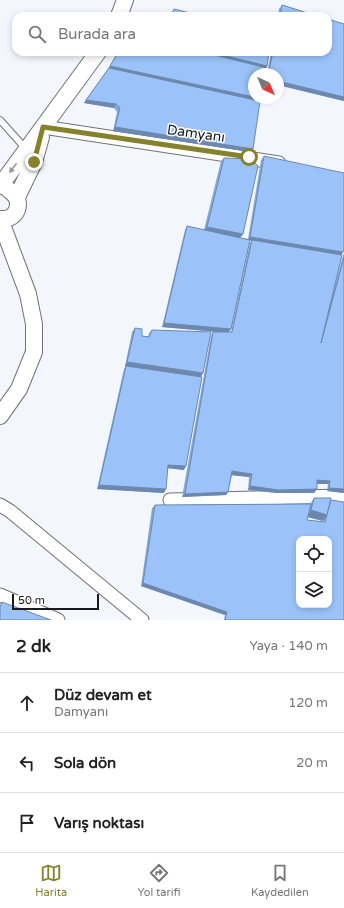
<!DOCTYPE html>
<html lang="tr">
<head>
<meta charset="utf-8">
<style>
	body { margin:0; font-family:"Varela Round",sans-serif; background:#f6f6f6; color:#222 }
	.controls { position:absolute; right:12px; bottom:12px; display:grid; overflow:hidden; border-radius:8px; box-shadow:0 2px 6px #0003 }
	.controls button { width:36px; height:36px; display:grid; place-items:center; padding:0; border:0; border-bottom:1px solid #e0e0e0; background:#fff; color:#222; font:20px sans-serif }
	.compass { position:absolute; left:248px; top:68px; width:36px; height:36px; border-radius:50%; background:#fff; box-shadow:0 2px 6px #0003; rotate:136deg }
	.scale { position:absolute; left:12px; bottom:10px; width:87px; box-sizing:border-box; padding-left:4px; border:2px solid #191a1c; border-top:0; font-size:11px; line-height:14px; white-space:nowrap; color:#191a1c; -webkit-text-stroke:3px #fff; paint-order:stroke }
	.stop { position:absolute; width:12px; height:12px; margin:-9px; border:3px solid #85822b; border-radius:50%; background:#fff }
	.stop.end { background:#85822b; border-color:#fff; box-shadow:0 1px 4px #0008 }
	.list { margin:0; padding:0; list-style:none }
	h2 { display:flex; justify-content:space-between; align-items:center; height:52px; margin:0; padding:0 16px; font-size:17px }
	h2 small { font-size:13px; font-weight:400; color:#767676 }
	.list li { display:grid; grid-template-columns:26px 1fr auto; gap:12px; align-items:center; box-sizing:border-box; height:60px; padding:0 16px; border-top:1px solid #e0e0e0 }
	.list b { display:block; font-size:15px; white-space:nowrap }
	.list p { margin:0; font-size:13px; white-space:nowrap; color:#767676 }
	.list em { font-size:13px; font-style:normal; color:#767676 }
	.icon { flex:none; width:22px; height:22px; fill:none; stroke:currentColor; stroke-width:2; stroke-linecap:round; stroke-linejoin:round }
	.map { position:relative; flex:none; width:344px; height:620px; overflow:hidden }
	.search { position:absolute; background:#fff; box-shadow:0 2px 6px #0003; left:12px; right:12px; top:12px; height:44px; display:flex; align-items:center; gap:10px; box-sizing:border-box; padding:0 14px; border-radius:12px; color:#767676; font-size:15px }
	.sheet { height:232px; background:#fff }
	nav { display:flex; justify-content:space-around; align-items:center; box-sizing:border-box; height:56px; border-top:1px solid #e0e0e0; background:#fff; font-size:11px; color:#767676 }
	nav a { display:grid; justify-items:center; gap:2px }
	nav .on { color:#85822b }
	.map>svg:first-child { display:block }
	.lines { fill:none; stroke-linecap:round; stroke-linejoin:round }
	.service-casing { stroke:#717377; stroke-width:8 }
	.minor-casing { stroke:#717377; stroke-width:15 }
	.tertiary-casing { stroke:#717377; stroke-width:18 }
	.service { stroke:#fff; stroke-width:6 }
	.minor { stroke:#fff; stroke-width:13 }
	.tertiary { stroke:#fff; stroke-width:16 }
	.wall { fill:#85a8d6; fill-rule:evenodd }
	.shaded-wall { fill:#6c88ae }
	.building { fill:#9bc3f9; stroke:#6c88ae; fill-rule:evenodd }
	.oneway { fill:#989899 }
	.route { stroke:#85822b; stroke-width:5 }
	.labels { text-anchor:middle; stroke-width:3; stroke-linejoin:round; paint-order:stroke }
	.street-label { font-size:14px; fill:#191a1c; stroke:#fff }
</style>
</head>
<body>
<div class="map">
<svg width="344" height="620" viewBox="0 0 344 620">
	<rect width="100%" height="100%" fill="#f3f6fb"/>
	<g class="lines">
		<g class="service-casing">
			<polyline id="service" points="0,120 26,149"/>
		</g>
		<g class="minor-casing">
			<g id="minor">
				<polyline points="43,127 279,163"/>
				<polyline points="170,500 344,496"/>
				<polyline points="0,505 10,511 142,620"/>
				<polyline points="0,595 58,620"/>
			</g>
		</g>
		<g class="tertiary-casing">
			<g id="tertiary">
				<polyline points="119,16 125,0"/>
				<polyline points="0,186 98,52"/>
				<polyline points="17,197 34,162 41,137"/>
				<path d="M 0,219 C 18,221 25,200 9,190"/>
				<polyline points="0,416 19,389 34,352 34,324 28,294 0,219"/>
			</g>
		</g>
		<use href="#service" class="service"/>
		<use href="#minor" class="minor"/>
		<use href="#tertiary" class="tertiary"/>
	</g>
	<g class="wall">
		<polygon points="282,5 317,16 278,16 279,9"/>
		<polygon points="344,24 344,101 278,85 278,74 267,74 271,52 328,52"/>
		<polygon points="118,52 269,52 259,101 251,152 113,131 117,112 114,108 84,103 108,69"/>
		<path d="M 264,156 L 342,254 L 332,296 L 344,252 L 344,493 L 327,491 L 328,484 L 317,484 L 317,489 L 314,493 L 277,493 L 248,490 L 249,477 L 232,475 L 228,492 L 226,495 L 182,497 L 211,336 L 213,332 L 221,332 L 162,327 L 185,230 L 187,226 L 204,230 L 221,161 L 224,158 L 243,234 L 240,238 L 248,239 L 261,160 ZM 250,240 L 252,241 L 250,243 L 231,332 L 229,332 L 231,329 Z"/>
		<polygon points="135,328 142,336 148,337 149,333 152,330 201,377 125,366 132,332"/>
		<polygon points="126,366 184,470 168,468 164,493 97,489 124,369"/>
		<path d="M 314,498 L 331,500 L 344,620 L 224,620 L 225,615 L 141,586 L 152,508 L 155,505 L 310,504 ZM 308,517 L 323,521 L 324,519 L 324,522 L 307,520 Z"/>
	</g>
	<g class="shaded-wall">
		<polygon points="195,52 210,52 267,66 265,69"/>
		<polygon points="110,66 254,97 254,98 261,98 258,102 108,69"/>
		<polygon points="278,81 344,97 344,101 278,85"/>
		<polygon points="86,100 116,104 114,108 84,103"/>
		<polygon points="115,127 253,149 251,152 113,131"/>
		<polygon points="207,227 243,234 240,238 204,230"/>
		<polygon points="250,237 343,252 341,256 248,240"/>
		<polygon points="164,323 231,329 228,333 162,327"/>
		<polygon points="127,362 203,373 201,377 125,366"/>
		<polygon points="168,465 186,466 184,470 166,468"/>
		<polygon points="232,471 252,474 249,477 230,475"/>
		<polygon points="317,480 330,481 328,484 315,484"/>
		<polygon points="99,485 166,489 164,493 97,489"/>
		<polygon points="250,486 317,489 314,493 277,493 248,490"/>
		<polygon points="329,488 344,489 344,493 327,491"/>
		<polygon points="228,492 226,495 182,497 185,494"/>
		<polygon points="311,510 327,515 323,521 307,517"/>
		<polygon points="143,583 227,612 225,615 141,586"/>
	</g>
	<g class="building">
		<polygon points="282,5 317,16 280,16"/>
		<polygon points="174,9 202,16 171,16"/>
		<polygon points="138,13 148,16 137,16"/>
		<polygon points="328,19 344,24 344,97 278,81 278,74 268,74 273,52 328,52"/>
		<polygon points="118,52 202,52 267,68 266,74 254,74 254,97 110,66"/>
		<polygon points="210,52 269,52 267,66"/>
		<polygon points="109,68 260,101 253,149 115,127 120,108 116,104 86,100"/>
		<polygon points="264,156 344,173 344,249 343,252 250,237"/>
		<polygon points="224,158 251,159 258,166 243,234 207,227"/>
		<polygon points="187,226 250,240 231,329 164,323"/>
		<polygon points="252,240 342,255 321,343 344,257 344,489 329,488 330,481 317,480 317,489 279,490 250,486 252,474 232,471 228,492 185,494 213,332 232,332"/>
		<polygon points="135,328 142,329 142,336 149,337 152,330 211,332 203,373 127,362"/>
		<polygon points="126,366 202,377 186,466 168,465 166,489 99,485"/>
		<polygon points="314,498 331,498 327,515 311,510"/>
		<path d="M 331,500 L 344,502 L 344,620 L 225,620 L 227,612 L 143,583 L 155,505 L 311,504 L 307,520 L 325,522 ZM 299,539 L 329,539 L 329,605 L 299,605 Z"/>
		<polygon points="2,602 51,620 0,620 0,607"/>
	</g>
	<defs><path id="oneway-solid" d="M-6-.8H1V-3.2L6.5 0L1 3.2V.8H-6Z"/></defs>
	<use class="oneway" href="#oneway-solid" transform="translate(13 168) rotate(127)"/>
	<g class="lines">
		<polyline class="route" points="34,162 43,127 249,157"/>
	</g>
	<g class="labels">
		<g class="street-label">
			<text transform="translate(196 133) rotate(8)" y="5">Damyanı</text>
		</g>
	</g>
</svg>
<div class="controls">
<button><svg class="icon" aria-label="locate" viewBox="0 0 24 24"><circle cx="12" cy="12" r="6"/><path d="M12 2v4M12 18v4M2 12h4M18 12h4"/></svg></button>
<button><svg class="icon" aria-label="layers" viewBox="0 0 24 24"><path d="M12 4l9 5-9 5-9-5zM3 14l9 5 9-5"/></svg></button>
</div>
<svg class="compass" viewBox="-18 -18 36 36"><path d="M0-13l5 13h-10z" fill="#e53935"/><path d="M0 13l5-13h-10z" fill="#767676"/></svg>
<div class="scale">50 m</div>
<div class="stop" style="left:249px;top:157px"></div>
<div class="stop end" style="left:34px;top:162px"></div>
<div class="search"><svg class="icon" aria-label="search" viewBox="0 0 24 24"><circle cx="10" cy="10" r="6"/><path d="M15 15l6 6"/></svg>Burada ara</div>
</div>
<section class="sheet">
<h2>2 dk<small>Yaya · 140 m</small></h2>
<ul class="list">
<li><svg class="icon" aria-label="ahead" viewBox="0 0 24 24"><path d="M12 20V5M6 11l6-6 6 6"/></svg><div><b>Düz devam et</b><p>Damyanı</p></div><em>120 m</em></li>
<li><svg class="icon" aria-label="left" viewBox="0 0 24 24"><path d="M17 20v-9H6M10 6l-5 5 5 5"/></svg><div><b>Sola dön</b></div><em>20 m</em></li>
<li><svg class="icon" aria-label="arrive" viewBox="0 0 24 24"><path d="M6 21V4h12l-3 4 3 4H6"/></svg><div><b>Varış noktası</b></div></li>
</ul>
</section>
<nav>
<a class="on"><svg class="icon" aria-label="map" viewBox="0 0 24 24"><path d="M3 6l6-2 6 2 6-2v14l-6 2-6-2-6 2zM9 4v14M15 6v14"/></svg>Harita</a>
<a><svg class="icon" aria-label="directions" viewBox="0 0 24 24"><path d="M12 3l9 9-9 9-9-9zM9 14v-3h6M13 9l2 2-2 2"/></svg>Yol tarifi</a>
<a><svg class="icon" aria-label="saved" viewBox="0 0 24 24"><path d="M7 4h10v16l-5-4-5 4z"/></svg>Kaydedilen</a>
</nav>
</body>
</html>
